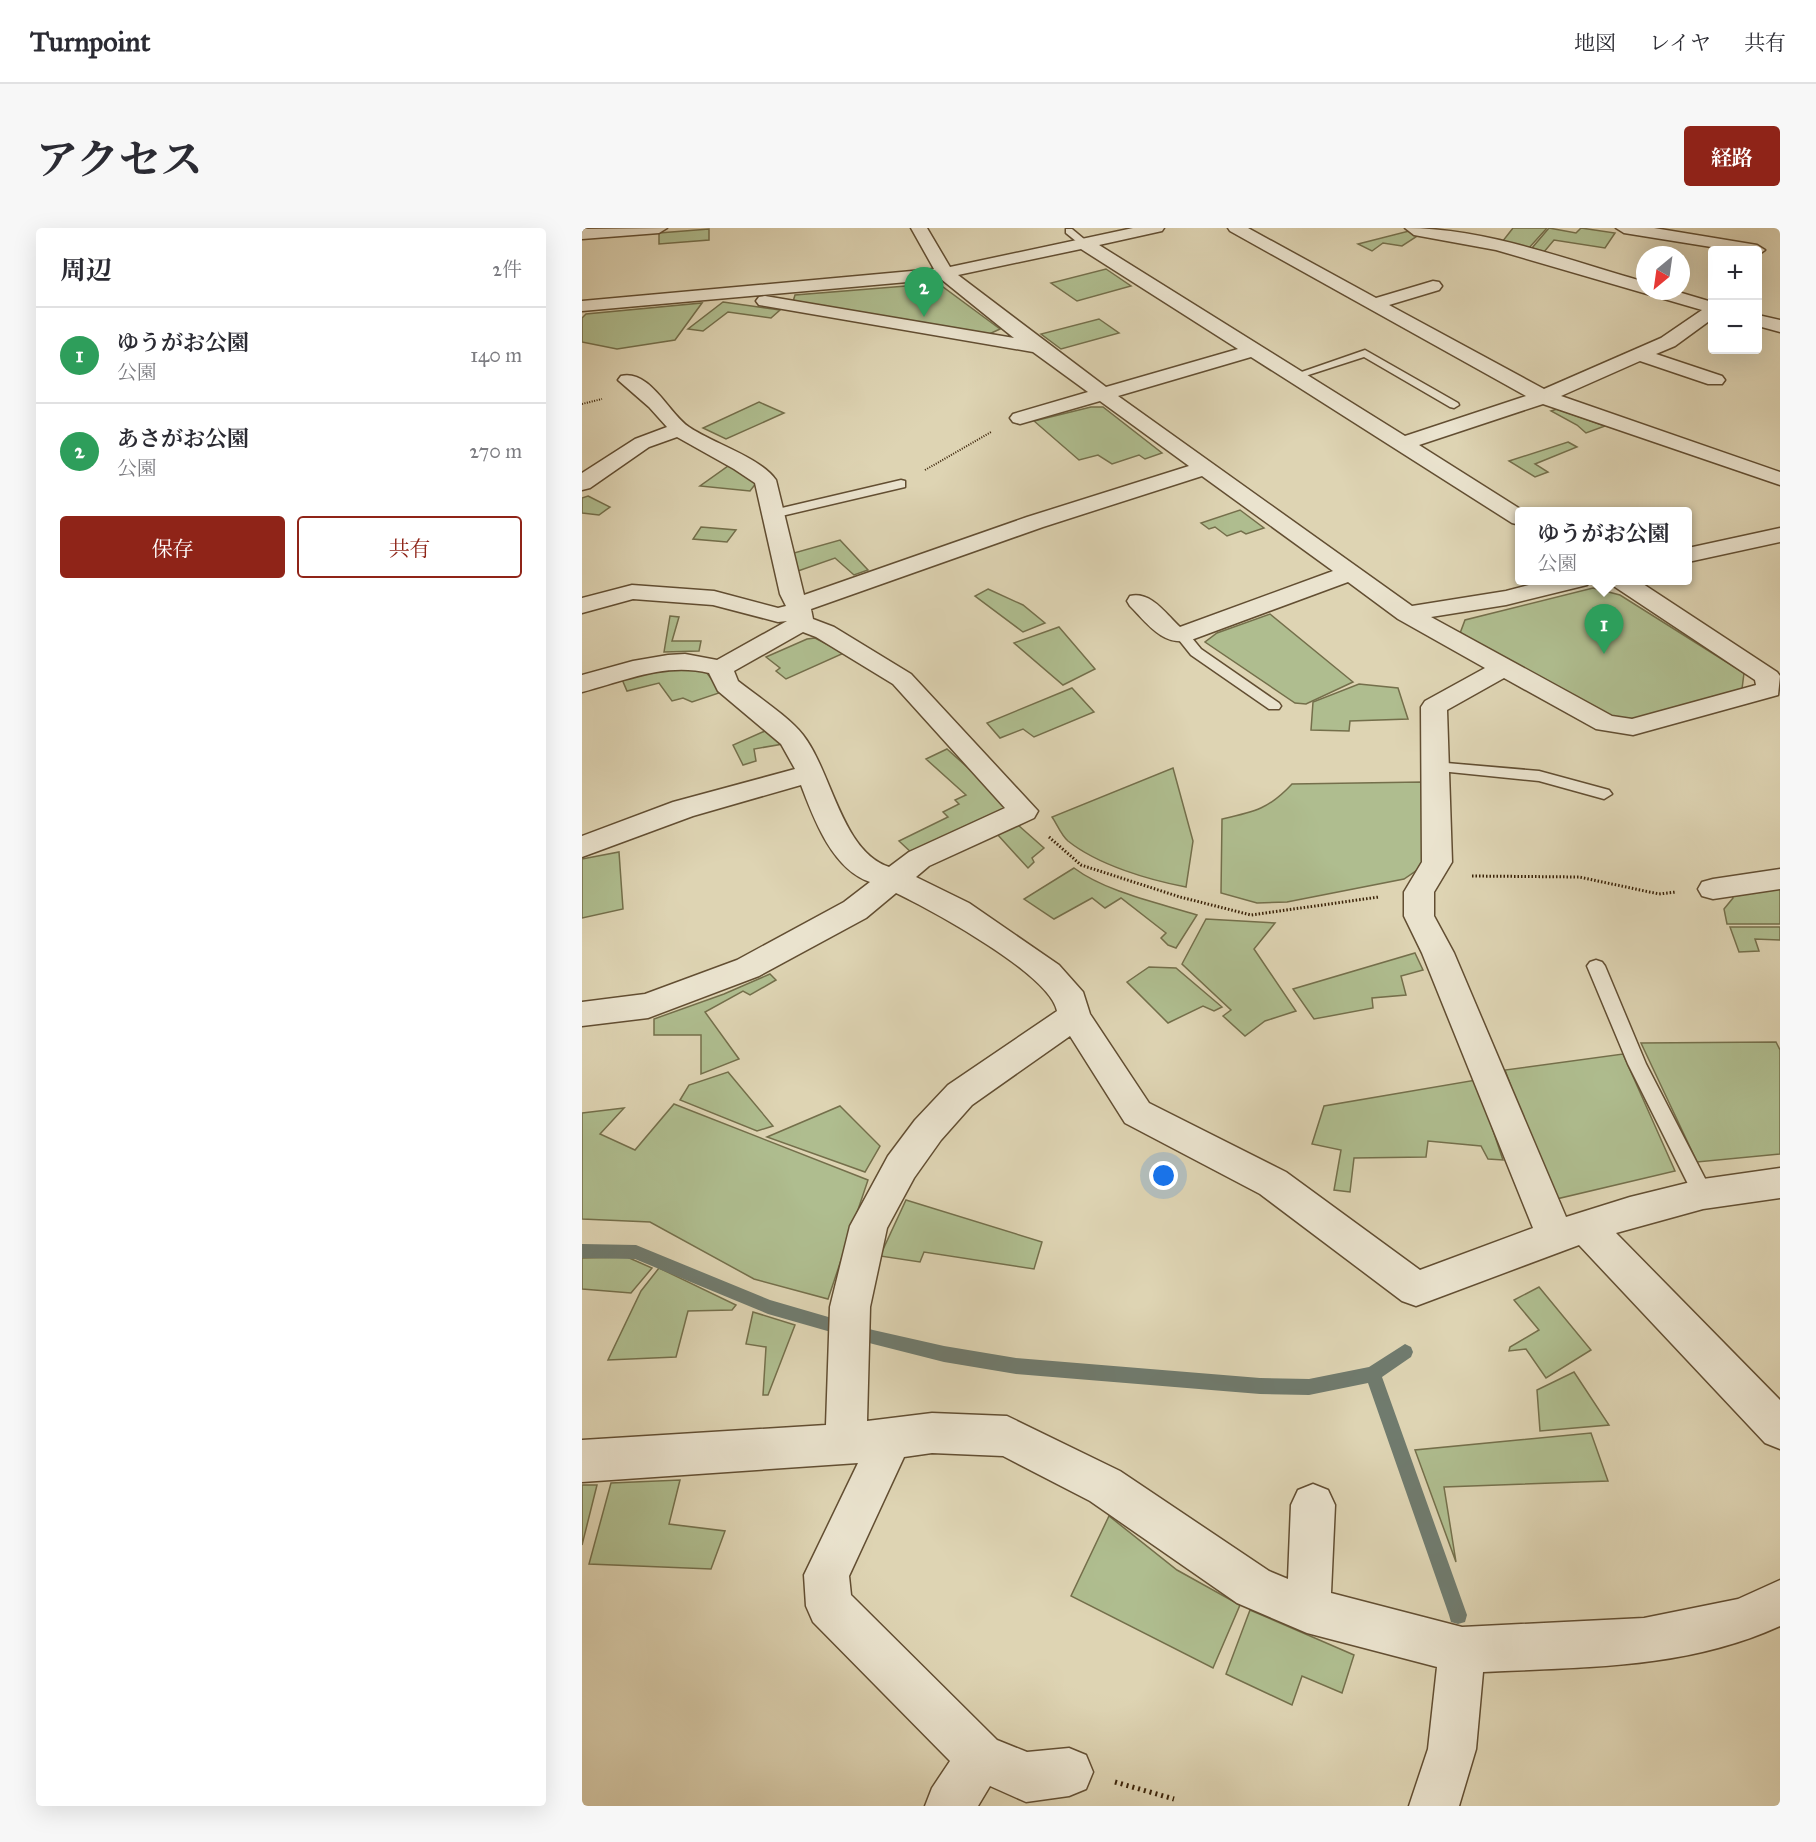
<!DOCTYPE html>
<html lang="ja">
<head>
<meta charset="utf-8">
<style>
	body { margin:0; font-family:"IM FELL Great Primer","Noto Serif JP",serif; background:#f7f7f7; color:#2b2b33 }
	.controls { position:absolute; right:18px; top:18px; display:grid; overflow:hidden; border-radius:6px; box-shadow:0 6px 24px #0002 }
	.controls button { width:54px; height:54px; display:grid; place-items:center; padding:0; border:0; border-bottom:2px solid #e1e1e2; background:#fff; color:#2b2b33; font:30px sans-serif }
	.compass { position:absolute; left:1054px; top:18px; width:54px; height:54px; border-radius:50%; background:#fff; box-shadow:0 6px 24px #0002; rotate:209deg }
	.you { position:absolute; left:582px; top:948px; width:21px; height:21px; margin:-15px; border:4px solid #fff; border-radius:50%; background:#1a73e8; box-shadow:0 0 0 9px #1a73e833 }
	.badge { display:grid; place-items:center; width:39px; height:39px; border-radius:50%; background:#8f2418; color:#fff; font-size:20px; font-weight:700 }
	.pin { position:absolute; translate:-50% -50px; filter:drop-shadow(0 2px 3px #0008) }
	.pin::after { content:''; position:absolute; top:32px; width:21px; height:18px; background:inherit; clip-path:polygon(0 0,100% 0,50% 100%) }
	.popup { position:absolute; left:933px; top:279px; width:177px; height:78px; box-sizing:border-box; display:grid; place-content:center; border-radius:6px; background:#fff; filter:drop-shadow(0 2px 4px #0005); font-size:20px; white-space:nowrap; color:#7c7c81 }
	.popup b { font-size:22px; color:#2b2b33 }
	.popup::after { content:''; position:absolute; left:50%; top:100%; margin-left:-12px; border:12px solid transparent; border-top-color:#fff }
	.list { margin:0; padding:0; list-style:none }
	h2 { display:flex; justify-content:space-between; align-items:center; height:78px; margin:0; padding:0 24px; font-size:26px }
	h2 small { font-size:20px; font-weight:400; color:#7c7c81 }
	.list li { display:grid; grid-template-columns:39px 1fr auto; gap:18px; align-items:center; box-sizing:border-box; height:96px; padding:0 24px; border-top:2px solid #e1e1e2 }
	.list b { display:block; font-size:22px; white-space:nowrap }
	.list p { margin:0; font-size:20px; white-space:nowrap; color:#7c7c81 }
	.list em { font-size:20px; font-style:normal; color:#7c7c81 }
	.actions { display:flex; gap:12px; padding:18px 24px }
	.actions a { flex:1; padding:14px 0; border:2px solid #8f2418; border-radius:6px; text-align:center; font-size:21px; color:#8f2418 }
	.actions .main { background:#8f2418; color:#fff }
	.map { position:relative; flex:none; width:1198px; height:1578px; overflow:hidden; border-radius:6px }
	header { display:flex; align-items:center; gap:36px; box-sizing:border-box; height:84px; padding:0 30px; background:#fff; border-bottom:2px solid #e1e1e2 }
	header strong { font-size:28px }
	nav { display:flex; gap:33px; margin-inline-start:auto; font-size:21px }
	.intro { display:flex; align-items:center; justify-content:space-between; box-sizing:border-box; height:144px; padding:0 36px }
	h1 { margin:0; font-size:42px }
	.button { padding:15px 27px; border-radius:6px; background:#8f2418; color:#fff; font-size:21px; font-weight:700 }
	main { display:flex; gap:36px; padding:0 36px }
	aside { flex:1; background:#fff; border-radius:6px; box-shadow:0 6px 24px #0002 }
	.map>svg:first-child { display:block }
	.green { fill:#afbd8f; stroke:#746f4b; stroke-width:1.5 }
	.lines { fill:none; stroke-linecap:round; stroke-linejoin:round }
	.stream { fill:#707b6e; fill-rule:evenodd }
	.service-casing { stroke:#624e32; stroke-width:3 }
	.minor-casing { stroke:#624e32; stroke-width:3 }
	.tertiary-casing { stroke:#624e32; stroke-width:3 }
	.path-far2 { stroke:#392107; stroke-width:2; stroke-dasharray:1 1.5; stroke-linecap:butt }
	.path-far1 { stroke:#392107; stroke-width:3; stroke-dasharray:1.5 2; stroke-linecap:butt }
	.path { stroke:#392107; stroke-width:5; stroke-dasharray:2 4; stroke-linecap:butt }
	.service { fill:#eae3ce; fill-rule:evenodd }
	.minor { fill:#eae3ce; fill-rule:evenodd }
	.tertiary { fill:#eae3ce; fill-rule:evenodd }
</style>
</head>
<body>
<header>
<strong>Turnpoint</strong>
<nav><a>地図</a><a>レイヤ</a><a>共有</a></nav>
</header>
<div class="intro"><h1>アクセス</h1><a class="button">経路</a></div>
<main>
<aside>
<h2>周辺<small>2件</small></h2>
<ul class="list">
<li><span class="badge" style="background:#2e9e5b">1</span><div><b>ゆうがお公園</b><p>公園</p></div><em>140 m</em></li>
<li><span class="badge" style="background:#2e9e5b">2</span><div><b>あさがお公園</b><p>公園</p></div><em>270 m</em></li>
</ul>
<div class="actions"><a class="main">保存</a><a>共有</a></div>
</aside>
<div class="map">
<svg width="1198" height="1578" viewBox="0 0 1198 1578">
	<rect width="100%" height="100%" fill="#ded4b3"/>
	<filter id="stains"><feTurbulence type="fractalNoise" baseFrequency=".00333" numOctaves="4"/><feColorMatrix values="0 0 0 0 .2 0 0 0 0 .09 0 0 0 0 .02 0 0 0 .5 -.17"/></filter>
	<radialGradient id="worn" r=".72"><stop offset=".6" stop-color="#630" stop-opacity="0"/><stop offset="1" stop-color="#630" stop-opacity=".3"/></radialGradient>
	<g class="green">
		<polygon points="931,0 965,0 946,21 920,14"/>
		<polygon points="967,0 994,5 999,0 1033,5 1023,20 972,12 962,24 950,20"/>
		<polygon points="127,1 127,12 77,16 77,5"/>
		<polygon points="827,3 837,7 820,18 801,15 790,23 776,16"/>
		<polygon points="524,41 549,58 495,73 469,55"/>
		<polygon points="349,56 361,59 418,101 403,108 210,77 213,67"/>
		<polygon points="141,74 198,82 189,90 146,84 121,103 106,101"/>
		<polygon points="120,75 93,112 35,121 0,114 0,90 4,86"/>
		<polygon points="517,91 537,105 479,121 459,106"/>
		<polygon points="177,174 202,185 144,211 121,200"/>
		<polygon points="509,179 521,179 580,225 563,231 557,227 530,236 516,227 497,232 452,193"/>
		<polygon points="975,181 1023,198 1004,205 995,197 969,183"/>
		<polygon points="986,214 995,219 953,236 966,244 953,249 927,233"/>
		<polygon points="149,236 175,254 168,263 118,258"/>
		<polygon points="6,268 28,279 17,287 0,285 0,270"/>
		<polygon points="658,282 682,300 664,306 659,303 645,308 633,299 627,301 619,295"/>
		<polygon points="119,299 154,302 145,314 111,311"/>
		<polygon points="258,312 286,342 272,347 253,330 216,343 212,325"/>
		<polygon points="1011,360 1038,367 1162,445 1160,461 1055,491 1031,489 877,408 883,392"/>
		<polygon points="406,361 441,377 463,395 441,404 393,368"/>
		<polygon points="688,386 771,454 724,476 713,475 623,414 635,405"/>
		<polygon points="88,388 97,389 90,413 119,413 117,423 82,424"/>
		<polygon points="477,399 513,441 481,457 432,415"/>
		<polygon points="233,410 262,425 204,451 194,443 198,440 184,429 225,411"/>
		<polygon points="108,439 124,444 140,464 110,474 101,470 90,473 77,455 45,463 39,449 83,440"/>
		<polygon points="777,456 816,460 826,491 768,493 767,503 729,502 731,474"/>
		<polygon points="490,460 512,484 452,509 441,501 418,510 405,495"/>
		<polygon points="183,503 201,516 172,521 174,533 161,537 151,517"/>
		<polygon points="365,521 423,573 424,580 331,626 317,613 366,589 361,584 377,576 373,572 384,567 344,531"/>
		<path d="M 591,540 L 611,613 L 604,659 C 567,652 516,637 486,613 C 479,607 475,596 470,589 Z"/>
		<path d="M 840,554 L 841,638 L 822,651 L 705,674 L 675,675 L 639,665 L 640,591 C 672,584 687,581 710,556 Z"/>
		<polygon points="436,597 462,620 450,630 452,634 446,640 415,606"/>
		<polygon points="37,624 41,681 0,690 0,631"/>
		<path d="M 492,640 C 524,664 577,675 615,687 L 594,720 L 586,717 L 579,710 L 584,705 L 539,670 L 523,680 L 510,670 L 472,691 L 442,671 Z"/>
		<polygon points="1198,660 1198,696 1145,696 1142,681 1151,670 1150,667"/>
		<polygon points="624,691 693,695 672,721 714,783 683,793 663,808 641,788 649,782 600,736"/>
		<polygon points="1148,699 1198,699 1198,712 1173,711 1177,723 1157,724"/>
		<polygon points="833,725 841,742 819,748 824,767 790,770 791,780 732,791 711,761"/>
		<polygon points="567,739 594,740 640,779 632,783 621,778 586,795 545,754"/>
		<polygon points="188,746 194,752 168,767 161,763 123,784 157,831 119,846 119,807 72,807 72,791 142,766"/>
		<polygon points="1194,814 1198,822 1198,926 1115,934 1059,815"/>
		<polygon points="1041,826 1093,943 970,972 923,842"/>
		<polygon points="146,844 191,898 175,903 98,872 107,857"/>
		<polygon points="894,852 921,932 906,931 899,918 846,913 844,929 772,930 768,964 752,962 759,922 730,916 742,878"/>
		<polygon points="92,876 286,952 246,1071 172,1051 68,994 0,991 0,885 42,880 18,906 53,922"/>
		<polygon points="258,878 298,918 283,944 185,909"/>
		<polygon points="324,972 460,1014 452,1041 342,1024 338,1034 298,1028"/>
		<polygon points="45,1029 70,1040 49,1065 0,1061 0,1030"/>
		<polygon points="77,1040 154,1077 150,1082 106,1083 94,1129 26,1132 59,1063"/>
		<polygon points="957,1059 1009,1122 964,1150 944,1121 927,1123 928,1119 957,1102 932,1072"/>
		<polygon points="171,1084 213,1097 186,1167 181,1167 184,1119 164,1116"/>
		<polygon points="992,1144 1027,1197 958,1203 955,1162"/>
		<polygon points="1009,1205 1026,1253 862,1259 874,1334 833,1222"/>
		<polygon points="98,1252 87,1296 143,1303 129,1341 7,1336 29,1255"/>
		<polygon points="0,1257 15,1257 0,1317"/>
		<polygon points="527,1288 595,1342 658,1377 631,1440 489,1368"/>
		<polygon points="668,1382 772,1427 760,1465 720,1448 710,1477 644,1446"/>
	</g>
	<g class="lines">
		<polygon class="stream" points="0,1016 54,1017 188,1072 291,1102 362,1118 434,1130 678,1150 727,1151 787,1139 823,1116 829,1119 831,1124 829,1129 800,1149 885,1387 883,1394 876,1396 869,1394 867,1387 786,1155 727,1167 678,1166 434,1146 362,1134 291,1116 186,1086 53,1031 0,1030"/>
		<g class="service-casing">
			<g id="service">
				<polygon points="484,1 490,1 508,16 500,18 484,5"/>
				<polygon points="783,122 876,175 877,177 872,180 868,179 782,129 717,150 709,150 708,148"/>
				<polygon points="319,252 323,253 323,259 191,290 185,286 187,283"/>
				<polygon points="600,403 605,404 619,421 697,475 699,478 697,481 687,481 609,427 593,407"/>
				<polygon points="853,534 957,543 1027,562 1030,566 1022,571 957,553 848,542 845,539"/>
				<polygon points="1014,732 1020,734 1023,738 1064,836 1131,966 1128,972 1121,974 1114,972 1046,836 1005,738 1008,734"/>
			</g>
		</g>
		<g class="minor-casing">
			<g id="minor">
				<polygon points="85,0 77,5 0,11 0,1"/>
				<path d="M 329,0 L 345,0 L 368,39 L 551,0 L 582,0 L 580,3 L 517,17 L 823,208 L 944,168 L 648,3 L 646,0 L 666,0 L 794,70 L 851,53 L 857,54 L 860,58 L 857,62 L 807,77 L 962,161 L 1079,110 L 1120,82 L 914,22 L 832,7 L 823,0 C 904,0 985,32 1063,54 L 1063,63 L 1093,63 L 1130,74 L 1130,91 L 1093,118 L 1074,126 L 1140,148 L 1143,152 L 1140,156 L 1126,156 L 1058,133 L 979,168 L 1198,244 L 1198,257 L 961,176 L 837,217 L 943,284 L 938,284 L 938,297 L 930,295 L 669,129 L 536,168 L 830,378 L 924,363 L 966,352 L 1009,352 L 1005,357 L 924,377 L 849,389 L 1030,488 L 1050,491 L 1174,457 L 1173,452 L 1030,357 L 1026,352 L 1055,352 L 1195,444 L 1198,448 L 1196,467 L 1051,507 L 1014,501 L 922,450 L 865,482 L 870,634 L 852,664 L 852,688 L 872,725 L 984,989 L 1048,969 L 1121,951 L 1198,940 L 1198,970 L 1121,981 L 1034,1005 L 1198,1172 L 1198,1221 L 1183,1215 L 997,1017 L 834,1078 L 820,1073 L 678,966 L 543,895 L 488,808 L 390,877 L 359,912 L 332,950 L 305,1000 L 288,1079 L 285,1193 L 350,1185 L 425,1188 L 538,1243 L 687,1343 L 706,1351 L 709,1277 L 716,1262 L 731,1256 L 746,1262 L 753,1277 L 749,1365 L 880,1399 L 1062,1390 L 1156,1371 L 1198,1352 L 1198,1398 C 1104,1441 1003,1439 901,1444 L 894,1521 L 877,1578 L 827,1578 L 846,1521 L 855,1439 L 725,1405 L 655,1375 L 508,1273 L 421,1228 L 350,1225 L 322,1229 L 267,1348 L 269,1367 L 415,1512 L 445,1524 L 487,1520 L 504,1527 L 511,1544 L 504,1561 L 487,1568 L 444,1574 L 408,1558 L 396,1578 L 343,1578 L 350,1560 L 368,1533 L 231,1394 L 224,1378 L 222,1347 L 276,1235 L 0,1254 L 0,1212 L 244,1197 L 248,1079 L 268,998 L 306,928 L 333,892 L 366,857 L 475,783 C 468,746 349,682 314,665 L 284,690 L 177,748 L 66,790 L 0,798 L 0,774 L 63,766 L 155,732 L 262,674 L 288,654 C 250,641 232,591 219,557 L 111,588 L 0,629 L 0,608 L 91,574 L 213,541 L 199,516 L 136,463 L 127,445 C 83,434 42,453 0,464 L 0,447 L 51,433 L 86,427 L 103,426 L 135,432 L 205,393 L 196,394 L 131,377 L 51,371 L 0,385 L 0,370 L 50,357 L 132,363 L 196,380 L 204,378 L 198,366 L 173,255 L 152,241 L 95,209 L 67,219 L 8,260 L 0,262 L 0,245 L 53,211 L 85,199 L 67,179 L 36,152 L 39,148 C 68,141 87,186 107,199 C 130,215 178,229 194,252 L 222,367 L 445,289 L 607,238 L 518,173 L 438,196 L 431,194 L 428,190 L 431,186 L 506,164 L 451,124 L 183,78 L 177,77 L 174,73 L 177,69 L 183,68 L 432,110 L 359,51 L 0,83 L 0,73 L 352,41 ZM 499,21 L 656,121 L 524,159 L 376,47 ZM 620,248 L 751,343 L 598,399 C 584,386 569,363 548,368 L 545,373 L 548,378 C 566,396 581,419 609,412 L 766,354 L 816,391 L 903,440 L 843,473 L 839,479 L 840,634 L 822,664 L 822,688 L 840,725 L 951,1000 L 838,1042 L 704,944 L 567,875 L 508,786 L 501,764 L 477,737 L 387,675 L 334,649 L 347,638 L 452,590 L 456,583 L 329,446 L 252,399 L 231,391 L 229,381 L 461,299 ZM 221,404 L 234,409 L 311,456 L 423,580 L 327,624 L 307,639 C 259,623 250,544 221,507 C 207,489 175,468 156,453 L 152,443 Z"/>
				<polygon points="1176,87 1198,92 1198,104 1176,98"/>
				<polygon points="1198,300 1198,314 1106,334 1106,320"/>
				<polygon points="1198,641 1198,661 1131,671 1120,668 1116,661 1120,654 1131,651"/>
			</g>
		</g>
		<g class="tertiary-casing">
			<polygon id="tertiary" points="1034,0 1072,0 1175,17 1183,22 1176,27 1176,22 1148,22 1042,5"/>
		</g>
		<g class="path-far2">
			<polyline points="0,176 20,171"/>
			<polyline points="343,242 409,204"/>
		</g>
		<g class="path-far1">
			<polyline points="467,609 499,637 598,669 669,687 797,669"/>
			<polyline points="890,648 997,649 1077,666 1094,664"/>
		</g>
		<polyline class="path" points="533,1554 592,1571"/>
		<use href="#service" class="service"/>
		<use href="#minor" class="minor"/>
		<use href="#tertiary" class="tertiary"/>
	</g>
	<rect width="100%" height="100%" filter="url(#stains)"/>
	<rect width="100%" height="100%" fill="url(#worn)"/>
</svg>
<div class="controls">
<button>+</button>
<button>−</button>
</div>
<svg class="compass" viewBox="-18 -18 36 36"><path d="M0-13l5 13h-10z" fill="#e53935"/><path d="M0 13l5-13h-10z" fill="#7c7c81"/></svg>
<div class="you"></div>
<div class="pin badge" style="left:1022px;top:426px;background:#2e9e5b">1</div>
<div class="popup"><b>ゆうがお公園</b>公園</div>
<div class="pin badge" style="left:342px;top:89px;background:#2e9e5b">2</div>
</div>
</main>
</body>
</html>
